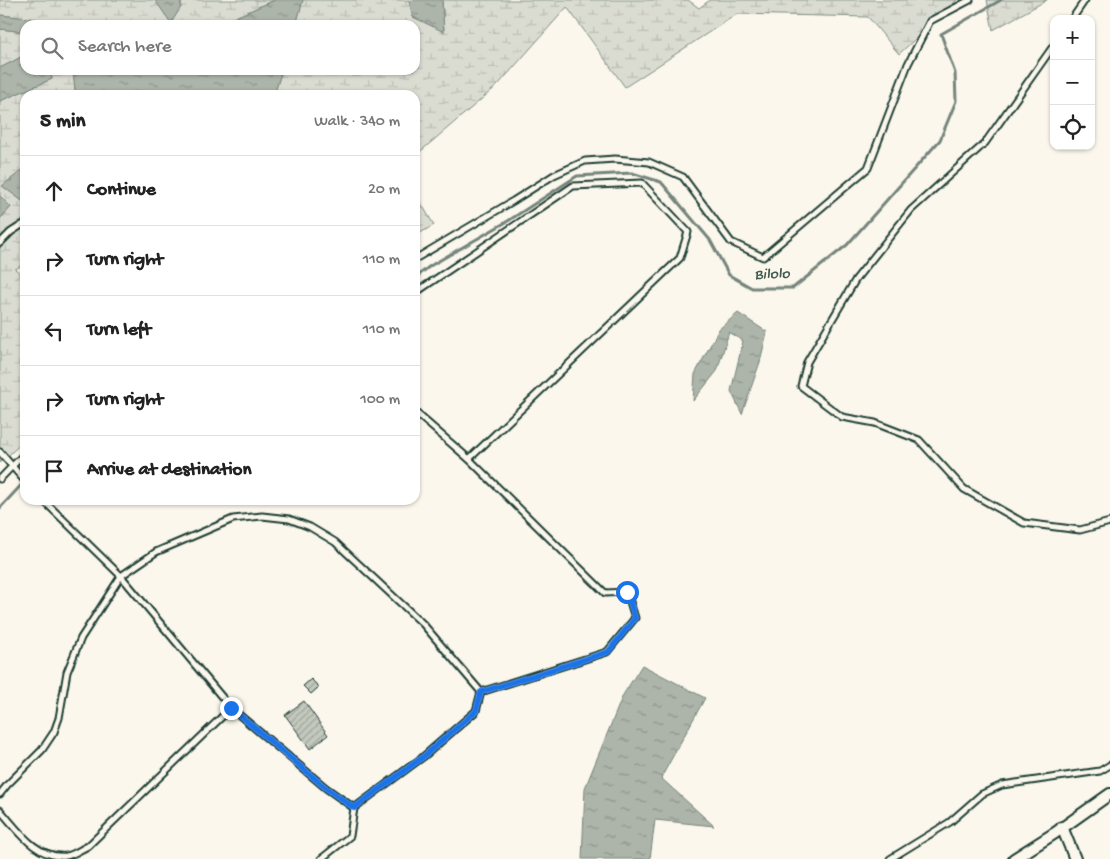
<!DOCTYPE html>
<html lang="en">
<head>
<meta charset="utf-8">
<style>
	body { margin:0; font-family:"Gochi Hand",sans-serif; background:#f6f6f6; color:#222 }
	.controls { position:absolute; right:15px; top:15px; display:grid; overflow:hidden; border-radius:10px; box-shadow:0 1px 4px #0004 }
	.controls button { width:45px; height:45px; display:grid; place-items:center; padding:0; border:0; border-bottom:1px solid #e0e0e0; background:#fff; color:#222; font:25px sans-serif }
	.stop { position:absolute; width:15px; height:15px; margin:-11px; border:4px solid #1a73e8; border-radius:50%; background:#fff }
	.stop.end { background:#1a73e8; border-color:#fff; box-shadow:0 1px 5px #0008 }
	.list { margin:0; padding:0; list-style:none }
	h2 { display:flex; justify-content:space-between; align-items:center; height:65px; margin:0; padding:0 20px; font-size:21px }
	h2 small { font-size:16px; font-weight:400; color:#767676 }
	.list li { display:grid; grid-template-columns:32px 1fr auto; gap:15px; align-items:center; box-sizing:border-box; height:70px; padding:0 20px; border-top:1px solid #e0e0e0 }
	.list b { display:block; font-size:19px; white-space:nowrap }
	.list em { font-size:16px; font-style:normal; color:#767676 }
	.icon { flex:none; width:28px; height:28px; fill:none; stroke:currentColor; stroke-width:2; stroke-linecap:round; stroke-linejoin:round }
	.map { position:relative; flex:none; width:1110px; height:859px; overflow:hidden }
	.search { position:absolute; background:#fff; box-shadow:0 1px 4px #0004; left:20px; top:20px; width:400px; height:55px; display:flex; align-items:center; gap:12px; box-sizing:border-box; padding:0 18px; border-radius:15px; color:#767676; font-size:19px }
	.panel { position:absolute; background:#fff; box-shadow:0 1px 4px #0004; left:20px; top:90px; width:400px; height:415px; border-radius:15px }
	.map>svg:first-child { display:block }
	.wetland { fill:url(#wetland-marsh); stroke:#7d8c82 }
	.water { fill:url(#water-ripples); stroke:#74847b }
	.lines { fill:none; stroke-linecap:round; stroke-linejoin:round }
	.stream { stroke:#74847b; stroke-width:3 }
	.building { fill:url(#building-hatch); stroke:#1f3d34 }
	.service-casing { stroke:#1f3d34; stroke-width:9 }
	.minor-casing { stroke:#1f3d34; stroke-width:14 }
	.service { stroke:#fbf7ec; stroke-width:5 }
	.minor { stroke:#fbf7ec; stroke-width:10 }
	.route { stroke:#1a73e8; stroke-width:6 }
	.labels { text-anchor:middle; stroke-width:5; stroke-linejoin:round; paint-order:stroke }
	.water-label { font-size:16px; font-style:italic; fill:#425b52; stroke:#fbf7ec }
</style>
</head>
<body>
<div class="map">
<svg width="1110" height="859" viewBox="0 0 1110 859">
	<defs>
		<pattern id="wetland-marsh" width="20" height="14" patternUnits="userSpaceOnUse" patternTransform="scale(1.25)"><rect width="20" height="14" fill="#dbdcd1"/><path d="M1 5h8M5 5V1M11 12h8M15 12V8" fill="none" stroke="#bcbeb4"/></pattern>
		<pattern id="water-ripples" width="26" height="14" patternUnits="userSpaceOnUse" patternTransform="scale(1.25)"><rect width="26" height="14" fill="#adb4aa"/><path d="M2 4q2-2 4 0t4 0M15 11q2-2 4 0t4 0" fill="none" stroke="#8c948b"/></pattern>
		<pattern id="building-hatch" width="6" height="6" patternUnits="userSpaceOnUse" patternTransform="scale(1.25)"><rect width="6" height="6" fill="#c4c9be"/><path d="M-1 1l2-2M0 6l6-6M5 7l2-2" fill="none" stroke="#9fa49b"/></pattern>
	</defs>
	<rect width="100%" height="100%" fill="#fbf7ec"/>
	<filter id="ink" filterUnits="userSpaceOnUse"><feTurbulence type="fractalNoise" baseFrequency=".02" numOctaves="2"/><feDisplacementMap in="SourceGraphic" scale="10" xChannelSelector="R" yChannelSelector="G"/><feConvolveMatrix kernelMatrix="1 2 1 2 8 2 1 2 1" color-interpolation-filters="sRGB"/></filter>
	<g filter="url(#ink)">
		<g class="wetland">
			<polygon points="0,0 155,0 171,22 181,7 181,0 275,0 217,25 35,25 37,19 0,15"/>
			<polygon points="303,0 409,0 413,17 444,31 442,0 688,0 699,8 710,0 957,0 899,54 868,17 737,14 625,87 567,7 498,85 415,156 415,95 274,95 282,70 415,70 415,25 296,25"/>
			<polygon points="987,0 1047,0 993,30"/>
			<polygon points="0,29 25,32 25,55 0,68"/>
			<polygon points="50,70 73,70 75,90 80,95 25,95 25,168 3,186 25,203 25,266 23,265 15,269 25,277 25,440 0,463 0,219 11,207 0,196 0,101 52,79"/>
			<polygon points="415,193 434,225 415,236"/>
		</g>
		<g class="water">
			<polygon points="155,0 181,0 181,7 171,23"/>
			<polygon points="275,0 303,0 296,25 217,25"/>
			<polygon points="409,0 442,0 444,32 413,17"/>
			<polygon points="0,15 37,19 35,25 25,25 25,32 0,29"/>
			<polygon points="25,55 25,70 50,70 52,79 0,101 0,68"/>
			<polygon points="73,70 282,70 274,95 80,95 75,90"/>
			<polygon points="25,168 25,203 2,186"/>
			<polygon points="0,196 11,207 0,219"/>
			<polygon points="738,313 767,332 760,362 742,414 731,391 743,341 729,332 717,371 693,401 695,374 719,329"/>
			<polygon points="642,665 705,698 661,778 714,826 655,820 650,859 582,859 585,788 623,695"/>
		</g>
		<g class="lines">
			<g class="stream">
				<polyline points="415,278 430,266 508,221 577,176 632,173 661,182 710,240 729,275 752,288 793,288 847,245 940,140 956,101 955,73 941,34 1001,0"/>
				<polyline points="0,508 25,481"/>
			</g>
		</g>
		<g class="building">
			<polygon points="311,679 319,687 311,694 303,686"/>
			<polygon points="304,701 328,735 310,749 285,715"/>
		</g>
		<g class="lines">
			<g class="service-casing">
				<g id="service">
					<polyline points="1072,19 1085,0"/>
					<polyline points="1054,45 985,143 911,210 856,279 807,362 801,386 842,417 875,423 919,440 964,489 1024,523 1080,530 1110,522"/>
					<polyline points="0,243 11,232 25,223"/>
					<polyline points="415,259 513,201 554,175 585,161 615,159 649,162 683,177 731,242 763,257 868,168 908,64 930,21 970,0"/>
					<polyline points="415,293 573,186 642,183 688,232 680,258 469,459"/>
					<polyline points="415,412 469,459 605,593 627,592 635,618 607,652 481,692"/>
					<polyline points="0,452 25,481"/>
					<polyline points="0,479 25,453"/>
					<polyline points="43,500 121,576 231,708 326,788 354,808 350,836 321,859"/>
					<polyline points="0,794 8,784 42,750 54,732 59,718 67,672 81,638 121,576 156,552 233,519 262,516 289,519 310,527 335,542 423,624 481,692 476,711 423,757 354,808"/>
					<path d="M 0,810 C 18,830 36,859 66,856 C 74,855 81,849 88,846 L 231,708"/>
					<polyline points="890,859 950,822 982,794 1002,785 1100,771 1110,765"/>
				</g>
			</g>
			<g class="minor-casing">
				<g id="minor">
					<polyline points="1062,827 1075,859"/>
					<polyline points="1014,859 1055,833 1110,794"/>
				</g>
			</g>
			<use href="#service" class="service"/>
			<use href="#minor" class="minor"/>
		</g>
	</g>
	<g class="lines" filter="url(#ink)">
		<polyline class="route" points="231,708 326,788 354,808 423,757 476,711 481,692 608,652 635,618 627,592"/>
	</g>
	<g class="labels">
		<g class="water-label">
			<text transform="translate(772 272) rotate(-2)" y="6">Bilolo</text>
		</g>
	</g>
</svg>
<div class="controls">
<button>+</button>
<button>−</button>
<button><svg class="icon" aria-label="locate" viewBox="0 0 24 24"><circle cx="12" cy="12" r="6"/><path d="M12 2v4M12 18v4M2 12h4M18 12h4"/></svg></button>
</div>
<div class="stop" style="left:627px;top:592px"></div>
<div class="stop end" style="left:231px;top:708px"></div>
<div class="search"><svg class="icon" aria-label="search" viewBox="0 0 24 24"><circle cx="10" cy="10" r="6"/><path d="M15 15l6 6"/></svg>Search here</div>
<section class="panel">
<h2>5 min<small>Walk · 340 m</small></h2>
<ul class="list">
<li><svg class="icon" aria-label="ahead" viewBox="0 0 24 24"><path d="M12 20V5M6 11l6-6 6 6"/></svg><div><b>Continue</b></div><em>20 m</em></li>
<li><svg class="icon" aria-label="right" viewBox="0 0 24 24"><path d="M7 20v-9h11M14 6l5 5-5 5"/></svg><div><b>Turn right</b></div><em>110 m</em></li>
<li><svg class="icon" aria-label="left" viewBox="0 0 24 24"><path d="M17 20v-9H6M10 6l-5 5 5 5"/></svg><div><b>Turn left</b></div><em>110 m</em></li>
<li><svg class="icon" aria-label="right" viewBox="0 0 24 24"><path d="M7 20v-9h11M14 6l5 5-5 5"/></svg><div><b>Turn right</b></div><em>100 m</em></li>
<li><svg class="icon" aria-label="arrive" viewBox="0 0 24 24"><path d="M6 21V4h12l-3 4 3 4H6"/></svg><div><b>Arrive at destination</b></div></li>
</ul>
</section>
</div>
</body>
</html>
